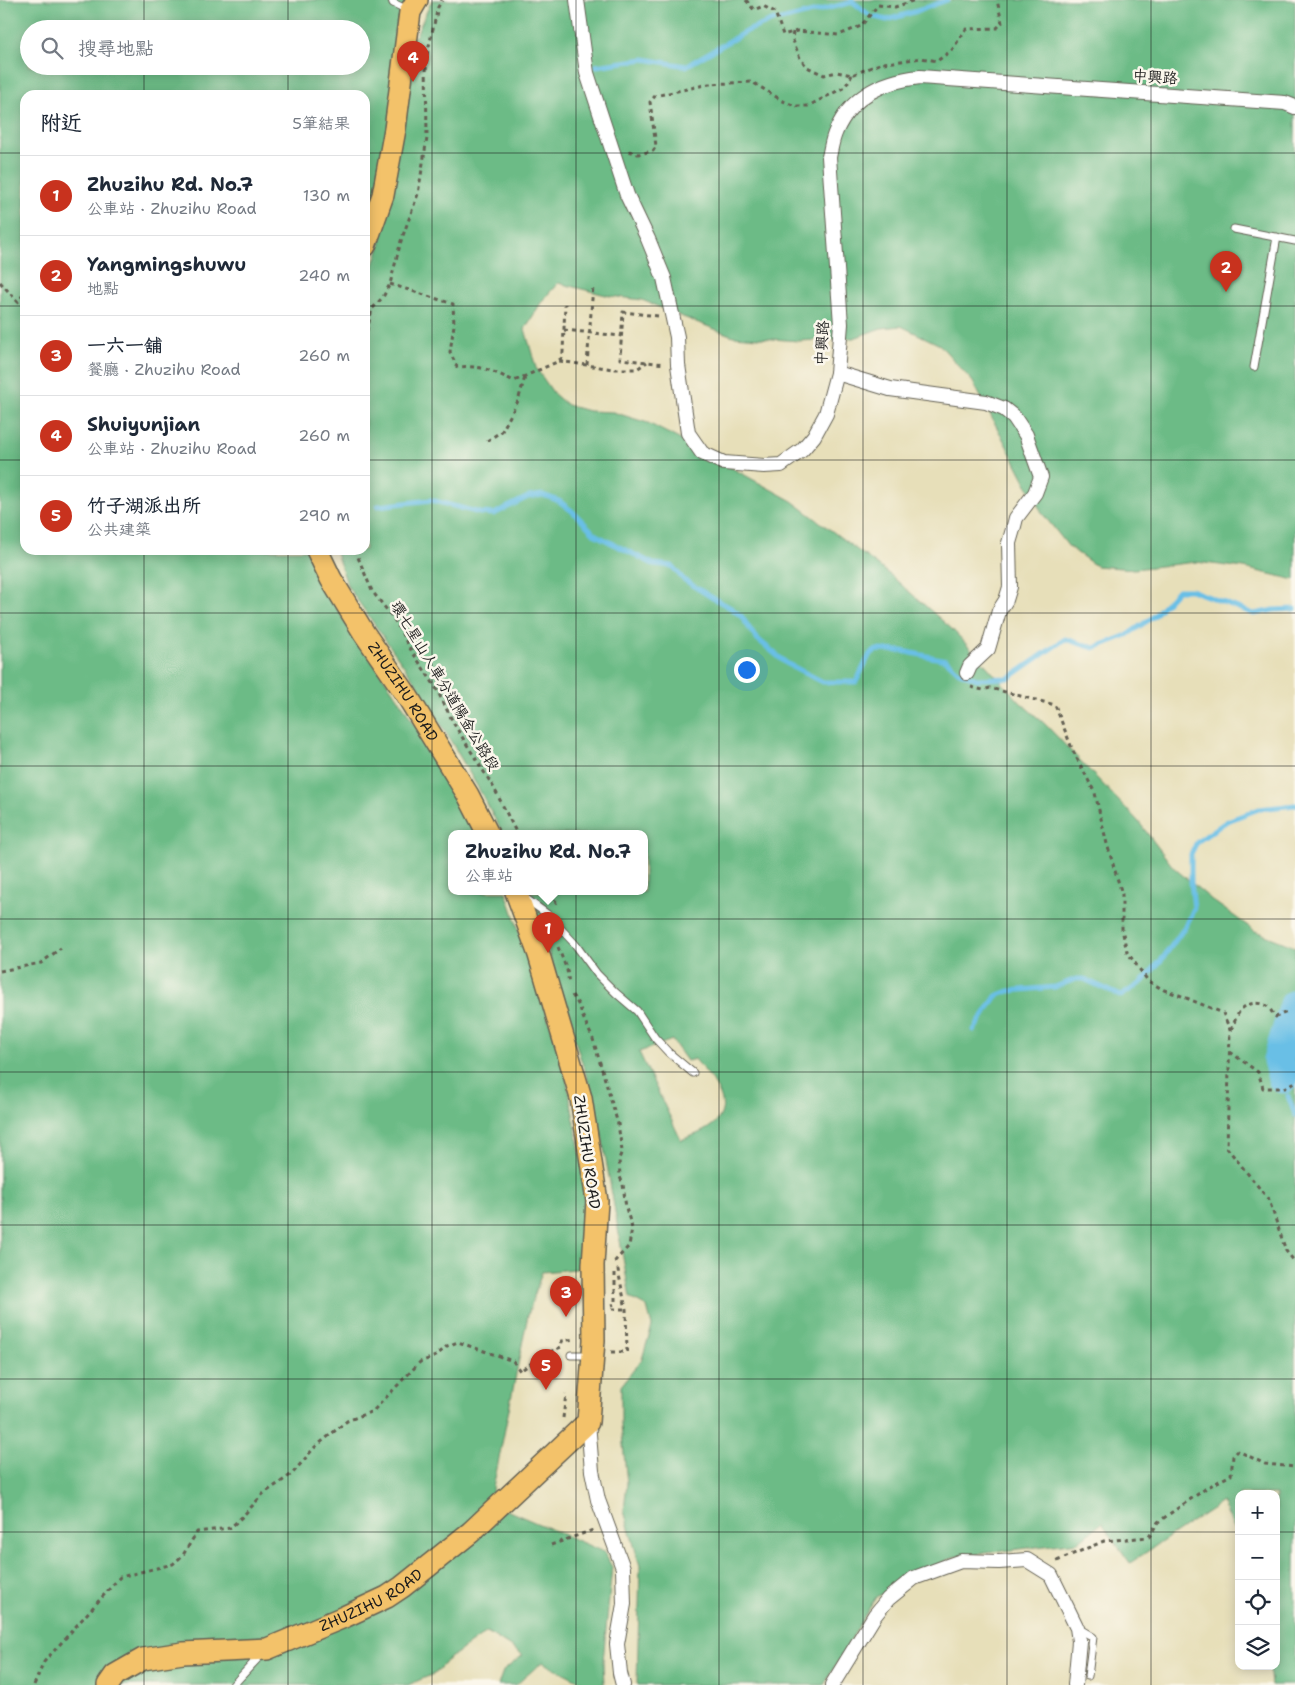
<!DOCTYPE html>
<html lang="zh-TW">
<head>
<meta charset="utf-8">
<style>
	body { margin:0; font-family:"Shantell Sans","LXGW WenKai TC",sans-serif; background:#f2f2f3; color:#1f2937 }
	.controls { position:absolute; right:15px; bottom:15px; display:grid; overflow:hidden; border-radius:10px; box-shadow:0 2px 12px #0003 }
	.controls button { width:45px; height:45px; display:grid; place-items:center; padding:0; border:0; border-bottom:1px solid #e0e1e3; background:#fff; color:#1f2937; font:25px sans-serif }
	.you { position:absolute; left:746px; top:669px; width:18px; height:18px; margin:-12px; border:4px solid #fff; border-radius:50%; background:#1a73e8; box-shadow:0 0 0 8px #1a73e833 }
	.badge { display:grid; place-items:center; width:32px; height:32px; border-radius:50%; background:#c8321e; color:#fff; font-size:16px; font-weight:700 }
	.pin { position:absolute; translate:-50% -41px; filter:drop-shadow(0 1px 2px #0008) }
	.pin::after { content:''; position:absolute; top:26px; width:18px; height:15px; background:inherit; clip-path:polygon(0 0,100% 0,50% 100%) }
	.popup { position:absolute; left:448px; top:830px; width:200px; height:65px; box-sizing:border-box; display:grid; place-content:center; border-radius:10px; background:#fff; filter:drop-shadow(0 1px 4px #0005); font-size:16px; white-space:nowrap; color:#747a83 }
	.popup b { font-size:19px; color:#1f2937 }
	.popup::after { content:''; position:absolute; left:50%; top:100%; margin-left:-10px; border:10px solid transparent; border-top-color:#fff }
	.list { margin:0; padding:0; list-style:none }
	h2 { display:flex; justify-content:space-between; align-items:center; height:65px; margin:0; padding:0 20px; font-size:21px }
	h2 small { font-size:16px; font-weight:400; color:#747a83 }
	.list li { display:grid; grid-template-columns:32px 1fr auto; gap:15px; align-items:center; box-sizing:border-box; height:80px; padding:0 20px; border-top:1px solid #e0e1e3 }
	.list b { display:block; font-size:19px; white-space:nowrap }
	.list p { margin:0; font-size:16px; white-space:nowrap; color:#747a83 }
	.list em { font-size:16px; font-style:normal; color:#747a83 }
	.icon { flex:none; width:28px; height:28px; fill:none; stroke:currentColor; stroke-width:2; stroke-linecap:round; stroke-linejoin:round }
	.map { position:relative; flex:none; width:1295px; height:1685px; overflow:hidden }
	.search { position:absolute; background:#fff; box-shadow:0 2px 12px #0003; left:20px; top:20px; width:350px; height:55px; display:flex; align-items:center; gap:12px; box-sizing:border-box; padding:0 18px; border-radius:28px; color:#747a83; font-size:19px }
	.panel { position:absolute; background:#fff; box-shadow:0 2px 12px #0003; left:20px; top:90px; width:350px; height:465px; border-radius:15px }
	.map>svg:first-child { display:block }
	.forest { fill:#6cbb86; stroke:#446c51; fill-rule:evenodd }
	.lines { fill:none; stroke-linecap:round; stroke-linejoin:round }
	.stream { stroke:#69bfe6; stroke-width:5 }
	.river { stroke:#69bfe6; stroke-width:31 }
	.lane-casing { stroke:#636053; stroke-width:9 }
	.street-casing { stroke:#636053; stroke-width:16 }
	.primary-casing { stroke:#636053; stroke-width:24 }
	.path { stroke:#636053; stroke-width:3; stroke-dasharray:4 4; stroke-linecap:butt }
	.lane { stroke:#fff; stroke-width:7 }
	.street { stroke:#fff; stroke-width:14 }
	.primary { stroke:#f3c26a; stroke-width:21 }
	.grid { fill:none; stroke:#1c1c1c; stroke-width:1; stroke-opacity:0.55 }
	.labels { text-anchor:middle; stroke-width:5; stroke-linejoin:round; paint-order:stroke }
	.street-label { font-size:15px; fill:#1c1c1c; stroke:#fbf7ec }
</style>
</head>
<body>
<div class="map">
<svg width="1295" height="1685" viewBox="0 0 1295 1685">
	<rect width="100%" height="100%" fill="#fbf7ec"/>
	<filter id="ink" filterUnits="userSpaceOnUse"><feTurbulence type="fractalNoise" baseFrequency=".02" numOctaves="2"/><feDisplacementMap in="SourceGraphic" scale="10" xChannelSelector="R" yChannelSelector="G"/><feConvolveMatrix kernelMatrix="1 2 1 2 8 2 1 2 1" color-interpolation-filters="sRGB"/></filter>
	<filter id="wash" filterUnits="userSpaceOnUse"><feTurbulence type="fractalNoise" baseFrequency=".0096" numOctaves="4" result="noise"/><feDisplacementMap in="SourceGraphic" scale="20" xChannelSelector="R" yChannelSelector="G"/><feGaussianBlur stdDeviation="1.12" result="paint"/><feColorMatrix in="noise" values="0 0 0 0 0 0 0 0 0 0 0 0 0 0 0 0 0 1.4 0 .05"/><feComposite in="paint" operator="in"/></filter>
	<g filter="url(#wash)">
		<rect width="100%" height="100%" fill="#e7dfb9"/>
		<path class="forest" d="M 0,0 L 410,0 L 394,32 L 400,48 L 416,35 L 432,0 L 1295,0 L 1295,580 L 1244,568 L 1196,562 L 1134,569 L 1096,566 L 1069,547 L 1042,513 L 973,382 L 940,345 L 901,326 L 881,328 L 854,338 L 799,341 L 733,336 L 683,317 L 642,300 L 610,296 L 558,283 L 542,301 L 525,329 L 536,368 L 554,394 L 567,405 L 589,411 L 613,412 L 648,423 L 679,439 L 792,501 L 888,573 L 954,631 L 1021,703 L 1045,724 L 1138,821 L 1173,867 L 1213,901 L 1255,931 L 1295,947 L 1295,1685 L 1271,1685 L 1269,1666 L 1276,1666 L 1276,1494 L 1239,1494 L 1239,1540 L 1222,1502 L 1130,1563 L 1102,1523 L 1078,1542 L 953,1557 L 876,1597 L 824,1685 L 638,1685 L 637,1683 L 640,1566 L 624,1511 L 627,1483 L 621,1425 L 621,1386 L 642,1359 L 652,1326 L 647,1307 L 630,1298 L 601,1131 L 588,1081 L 569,1022 L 531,892 L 644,892 L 644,834 L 503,834 L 480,791 L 421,690 L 348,587 L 335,550 L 365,550 L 365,292 L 381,243 L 365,238 L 365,95 L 25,95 L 25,550 L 308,550 L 320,581 L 347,625 L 398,698 L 460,799 L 478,834 L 452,834 L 452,892 L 506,892 L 564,1065 L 584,1174 L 584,1264 L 576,1269 L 542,1272 L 528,1315 L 490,1503 L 604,1552 L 612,1567 L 603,1661 L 604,1685 L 588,1685 L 542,1662 L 516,1685 L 498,1685 L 503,1671 L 523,1655 L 487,1632 L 446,1661 L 436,1673 L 408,1685 L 0,1685 ZM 29,29 L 361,29 L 361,66 L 29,66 ZM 672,1040 L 687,1061 L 695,1059 C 709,1077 739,1106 711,1126 C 702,1133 691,1136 681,1140 L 639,1052 Z"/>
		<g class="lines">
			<g class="stream">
				<polyline points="852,1 868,14"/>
				<polyline points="875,17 887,20 917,11 947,0"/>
				<polyline points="781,20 853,2"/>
				<polyline points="596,66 644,59 686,66 747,31 774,20"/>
				<polyline points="378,506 431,500 480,513 494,514 528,497 543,495 559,501 572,511 596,535 653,564 672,566 683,579 711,597 731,608 742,617 755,637 786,663 823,682 856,682 870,654 877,650 902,651 946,660 959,672 977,679 1009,678 1065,639 1094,648 1127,635 1153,617 1178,590 1191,590 1254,614 1274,610 1295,609"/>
				<polyline points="974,1030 996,996 1009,991 1055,987 1076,979 1084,979 1121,996 1142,982 1163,958 1187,924 1194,908 1191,882 1191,854 1197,842 1227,821 1259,809 1295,805"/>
				<polyline points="1288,1096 1295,1115"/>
			</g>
			<polyline class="river" points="1283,1078 1278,1060 1295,1005"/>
		</g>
	</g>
	<g filter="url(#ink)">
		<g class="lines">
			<g class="lane-casing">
				<g id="lane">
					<polyline points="392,0 393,3 408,10"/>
					<polyline points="1234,229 1295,241"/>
					<polyline points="1254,367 1277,237"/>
					<polyline points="525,898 547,914 575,944 597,974 616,993 637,1011 655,1038 668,1052 693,1073"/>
					<polyline points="571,1355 590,1355"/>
					<polyline points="1078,1628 1093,1637 1088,1676"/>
					<polyline points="233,1685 262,1654"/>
				</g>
			</g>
			<g class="street-casing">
				<g id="street">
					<path d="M 577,0 L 587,73 L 627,195 L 648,239 L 664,278 L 677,337 L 678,365 L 688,433 L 702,453 L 724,463 L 764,466 L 781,465 L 802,450 L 814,436 L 826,414 L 837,373 L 841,324 L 829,157 C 831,149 832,139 836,131 C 852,95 883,81 920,77 L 1285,103 L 1295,107"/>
					<polyline points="837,373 890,389 986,402 1004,409 1014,417 1026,435 1041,477 1035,493 1016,518 1014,526 1009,543 1010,587 1006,600 999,611 988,649 970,666 967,673"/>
					<polyline points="588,1422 592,1471 598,1500 623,1568 624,1604 617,1644 620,1673 623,1685"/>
					<polyline points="832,1685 875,1615 888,1599 914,1578 961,1561 999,1562 1027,1560 1051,1575 1077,1628 1079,1641 1075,1685"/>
				</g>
			</g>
			<g class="primary-casing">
				<g id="primary">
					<polyline points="365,246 383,195 395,129 410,12 417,0"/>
					<path id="s1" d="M 317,550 L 331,579 L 364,633 L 406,694 L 468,795 L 488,834"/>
					<path id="s2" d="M 108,1685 L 115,1675 L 143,1659 L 183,1653 L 267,1649 L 344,1617 L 387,1597 L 402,1587 L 471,1532 L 588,1422 L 594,1340 L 593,1265 L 597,1201 L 581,1098 L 539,955 L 516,892"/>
				</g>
			</g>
			<g class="path">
				<polyline points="746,0 754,10 763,6 775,12 783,35 797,31 839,35 861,26 878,5 895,7 915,0"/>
				<polyline points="793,32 792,38 800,58 807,67 824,75 837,72 852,75 882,63 894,62 921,58 937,61 952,50 966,29 997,28 1002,23 997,0"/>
				<polyline points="629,151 638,154 653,151 656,146 650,102 655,96 709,84 752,82 783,101 795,106 808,106 845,87 852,75"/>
				<polyline points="0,282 18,302 25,292"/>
				<path d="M 390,284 L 453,304 L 454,325 L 450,352 L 457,367 C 482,365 492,371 514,381 L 559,361 L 613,369 L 637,369 L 647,362"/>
				<polyline points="658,316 623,312 620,359 665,364"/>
				<polyline points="564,330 621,336"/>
				<polyline points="365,339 372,309 383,297 390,284 401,241 418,194 427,138 426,59 438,7 442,0"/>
				<polyline points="559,360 562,358 563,352 565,304"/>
				<polyline points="587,365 593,286"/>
				<polyline points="487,441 502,431 518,401 525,377"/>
				<polyline points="355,550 372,591 394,619 409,647 435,686 454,724 494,788 517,834"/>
				<polyline points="971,687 983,690 990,688 1055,705 1073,751 1095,793 1107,844 1122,894 1122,929 1127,952 1148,981 1164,990 1179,995 1223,1013 1230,1030 1227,1148 1269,1200 1286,1251 1295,1262"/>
				<polyline points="555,892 556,906"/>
				<polyline points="558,947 567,970 569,984"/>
				<polyline points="0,971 41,963 61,948"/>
				<polyline points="572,995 580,1007 582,1015 593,1039 618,1124 622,1151 619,1159 620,1177 623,1184 626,1208 632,1228 629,1246 615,1261 612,1262"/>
				<path d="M 1231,1030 C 1234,1024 1236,1016 1240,1011 C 1248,1000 1269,1000 1273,1015 L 1276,1017 L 1289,1011"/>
				<polyline points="1230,1052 1258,1072 1263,1088 1285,1088 1295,1082"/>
				<polyline points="612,1309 626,1309"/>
				<polyline points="611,1352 627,1352 626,1309 618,1270 615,1271 615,1304 612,1305"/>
				<polyline points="563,1418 566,1394"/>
				<polyline points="551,1545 593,1530"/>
				<polyline points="1057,1561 1104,1541 1149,1537 1158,1522 1208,1487 1231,1475 1233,1456 1238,1451 1265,1464 1295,1467"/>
				<polyline points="34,1685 44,1662 120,1577 173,1564 183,1555 197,1532 230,1528 243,1516 263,1494 292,1474 314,1448 347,1421 373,1411 420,1362 436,1356 447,1346 458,1342 513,1361 520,1371 543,1355 561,1347 562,1341 575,1339"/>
			</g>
			<use href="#lane" class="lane"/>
			<use href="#street" class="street"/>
			<use href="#primary" class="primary"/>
		</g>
	</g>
	<path class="grid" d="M 144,0 L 144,29M 288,0 L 288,29M 432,0 L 432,1685M 576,0 L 576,1685M 719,0 L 719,1685M 863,0 L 863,1685M 1007,0 L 1007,1685M 1151,0 L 1151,1685M 144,66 L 144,95M 288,66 L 288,95M 0,153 L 25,153M 365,153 L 1295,153M 0,306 L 25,306M 365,306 L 1295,306M 0,460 L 25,460M 365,460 L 1295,460M 144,550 L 144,1685M 288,550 L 288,1685M 0,613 L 1295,613M 0,766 L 1295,766M 0,919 L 1295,919M 0,1072 L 1295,1072M 0,1225 L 1295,1225M 0,1379 L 1295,1379M 0,1532 L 1239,1532M 1276,1532 L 1295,1532"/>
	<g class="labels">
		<g class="street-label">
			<text transform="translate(1155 77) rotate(4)" y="5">中興路</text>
			<text transform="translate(822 343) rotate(-87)" y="5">中興路</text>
			<text transform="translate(445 686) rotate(59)" y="5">環七星山人車分道陽金公路段</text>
			<text dy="5" stroke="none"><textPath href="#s1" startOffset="166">ZHUZIHU ROAD</textPath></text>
			<text transform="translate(587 1152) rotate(82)" y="5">ZHUZIHU ROAD</text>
			<text dy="5" stroke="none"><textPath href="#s2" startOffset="284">ZHUZIHU ROAD</textPath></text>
		</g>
	</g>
</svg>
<div class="controls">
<button>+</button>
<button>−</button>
<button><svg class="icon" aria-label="locate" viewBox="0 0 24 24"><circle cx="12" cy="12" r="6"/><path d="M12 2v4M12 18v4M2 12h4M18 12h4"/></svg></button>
<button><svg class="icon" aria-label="layers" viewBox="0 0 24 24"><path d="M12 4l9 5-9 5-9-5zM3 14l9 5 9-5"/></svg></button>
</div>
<div class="you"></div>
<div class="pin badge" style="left:548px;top:953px">1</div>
<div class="popup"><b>Zhuzihu Rd. No.7</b>公車站</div>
<div class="pin badge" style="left:1226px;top:292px">2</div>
<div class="pin badge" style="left:566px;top:1317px">3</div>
<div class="pin badge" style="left:413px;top:82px">4</div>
<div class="pin badge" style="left:546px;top:1390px">5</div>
<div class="search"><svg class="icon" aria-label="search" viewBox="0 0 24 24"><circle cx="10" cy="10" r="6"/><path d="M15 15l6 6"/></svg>搜尋地點</div>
<section class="panel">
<h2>附近<small>5筆結果</small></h2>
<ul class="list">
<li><span class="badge">1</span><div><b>Zhuzihu Rd. No.7</b><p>公車站 · Zhuzihu Road</p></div><em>130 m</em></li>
<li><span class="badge">2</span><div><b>Yangmingshuwu</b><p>地點</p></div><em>240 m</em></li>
<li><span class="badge">3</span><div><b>一六一舖</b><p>餐廳 · Zhuzihu Road</p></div><em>260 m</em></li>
<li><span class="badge">4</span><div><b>Shuiyunjian</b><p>公車站 · Zhuzihu Road</p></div><em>260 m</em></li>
<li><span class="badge">5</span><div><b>竹子湖派出所</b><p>公共建築</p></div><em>290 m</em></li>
</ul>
</section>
</div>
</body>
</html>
